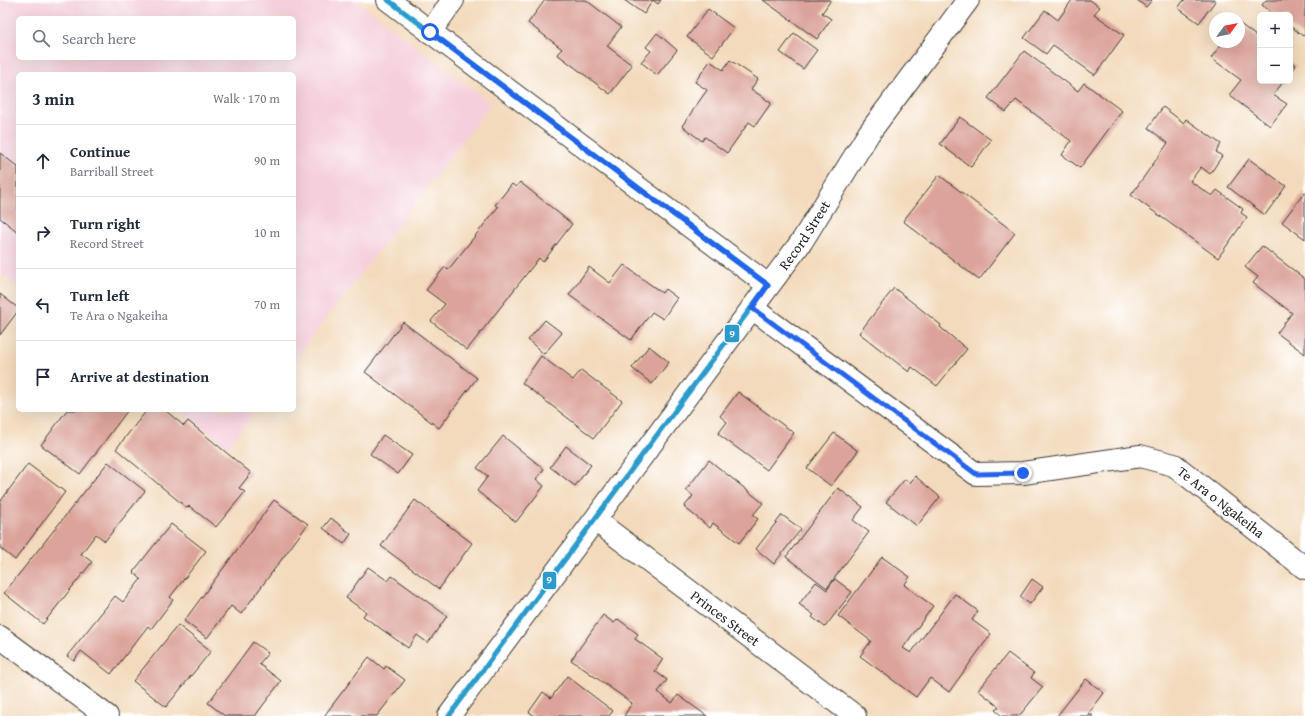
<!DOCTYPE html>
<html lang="en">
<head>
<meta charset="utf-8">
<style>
	body { margin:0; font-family:"Gentium Book Plus",serif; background:#f6f6f7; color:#1f2937 }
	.controls { position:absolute; right:12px; top:12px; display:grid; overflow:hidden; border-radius:6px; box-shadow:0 4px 16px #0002 }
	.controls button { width:36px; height:36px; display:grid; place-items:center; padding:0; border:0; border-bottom:1px solid #e0e1e3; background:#fff; color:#1f2937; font:20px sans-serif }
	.compass { position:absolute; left:1209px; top:12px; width:36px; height:36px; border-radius:50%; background:#fff; box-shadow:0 4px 16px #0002; rotate:58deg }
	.stop { position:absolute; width:12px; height:12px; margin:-9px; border:3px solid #2563eb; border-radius:50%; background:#fff }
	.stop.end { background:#2563eb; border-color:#fff; box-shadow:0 1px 4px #0008 }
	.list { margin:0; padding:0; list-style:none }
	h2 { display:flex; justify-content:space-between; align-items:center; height:52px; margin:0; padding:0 16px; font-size:17px }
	h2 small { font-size:13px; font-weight:400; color:#747a83 }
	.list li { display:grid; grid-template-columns:26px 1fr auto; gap:12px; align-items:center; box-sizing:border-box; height:72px; padding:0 16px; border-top:1px solid #e0e1e3 }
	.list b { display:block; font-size:15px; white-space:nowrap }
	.list p { margin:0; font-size:13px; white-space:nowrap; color:#747a83 }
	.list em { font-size:13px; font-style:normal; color:#747a83 }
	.icon { flex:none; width:22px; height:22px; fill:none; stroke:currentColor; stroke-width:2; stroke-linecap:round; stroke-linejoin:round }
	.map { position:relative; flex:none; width:1305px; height:716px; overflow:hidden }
	.search { position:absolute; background:#fff; box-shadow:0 4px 16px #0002; left:16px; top:16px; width:280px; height:44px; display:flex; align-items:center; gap:10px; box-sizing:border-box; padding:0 14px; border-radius:6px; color:#747a83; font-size:15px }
	.panel { position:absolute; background:#fff; box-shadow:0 4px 16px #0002; left:16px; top:72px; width:280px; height:340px; border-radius:6px }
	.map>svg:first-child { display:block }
	.built { fill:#f5cfdb; fill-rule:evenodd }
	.building { fill:#dba399 }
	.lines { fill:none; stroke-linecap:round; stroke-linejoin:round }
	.minor-casing { stroke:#3c3834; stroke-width:24 }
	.minor { stroke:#fff; stroke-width:22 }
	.bus-1-casing { stroke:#fff; stroke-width:8 }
	.bus-1 { stroke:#2c9bcc; stroke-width:5 }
	.route { stroke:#2563eb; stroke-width:5 }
	.labels { text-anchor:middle; stroke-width:3.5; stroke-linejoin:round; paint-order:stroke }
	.street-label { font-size:14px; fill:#1c1c1c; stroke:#fff }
	.line-badge { stroke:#fff; stroke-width:1.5 }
	.badge-label { font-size:11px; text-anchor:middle; font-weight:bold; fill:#fff }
</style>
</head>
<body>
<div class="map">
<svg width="1305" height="716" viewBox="0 0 1305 716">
	<rect width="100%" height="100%" fill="#fff"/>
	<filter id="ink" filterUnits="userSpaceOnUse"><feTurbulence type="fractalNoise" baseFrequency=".025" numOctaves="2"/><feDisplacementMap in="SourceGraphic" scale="8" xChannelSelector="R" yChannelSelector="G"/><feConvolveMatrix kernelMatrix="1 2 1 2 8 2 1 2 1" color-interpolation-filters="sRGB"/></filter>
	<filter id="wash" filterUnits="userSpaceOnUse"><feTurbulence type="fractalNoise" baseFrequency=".012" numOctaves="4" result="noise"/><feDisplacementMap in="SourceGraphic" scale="16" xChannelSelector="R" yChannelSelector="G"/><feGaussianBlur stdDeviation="0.9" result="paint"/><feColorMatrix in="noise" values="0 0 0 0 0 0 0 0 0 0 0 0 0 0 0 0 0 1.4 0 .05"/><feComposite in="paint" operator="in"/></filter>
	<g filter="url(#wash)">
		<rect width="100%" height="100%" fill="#f3dabc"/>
		<g class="built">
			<path d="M 0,0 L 356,0 L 491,104 L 294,361 L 294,74 L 18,74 L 18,286 L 0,273 ZM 18,18 L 294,18 L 294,58 L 18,58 Z"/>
			<polygon points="179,410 257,410 228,447"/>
		</g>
		<g id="blocks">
			<g class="building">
				<polygon points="545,0 586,0 621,27 607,46 632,65 610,94 557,54 562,49 528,23"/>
				<polygon points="624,0 653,0 644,14"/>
				<polygon points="653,0 661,0 658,4"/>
				<polygon points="763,0 831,0 822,13 831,19 817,39"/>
				<polygon points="1072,0 1090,0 1100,7 1094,14 1124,35 1095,75 1053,45 1046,54 1024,38 1045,10 1058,20"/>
				<polygon points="1137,0 1152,0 1146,7"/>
				<polygon points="1184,0 1216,0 1199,23 1178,8"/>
				<polygon points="1266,0 1305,0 1305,34 1303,36 1290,26 1290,15 1275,15 1262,5"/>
				<polygon points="708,9 734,28 713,56 687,37"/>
				<polygon points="1239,23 1260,39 1260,81 1284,81 1273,95 1287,104 1270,126 1229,95 1241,80 1211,58 1223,42 1239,42"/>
				<polygon points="657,33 677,50 657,75 641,62 651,51 646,47"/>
				<polygon points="794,33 817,50 803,69 780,52"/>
				<polygon points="1024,51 1078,91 1084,83 1122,111 1080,168 1062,155 1071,141 1016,100 1006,112 988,98"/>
				<polygon points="730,60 758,79 751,89 771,103 755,126 749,122 727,153 705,137 702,141 682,126 707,90 695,82 710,61 723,70"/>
				<polygon points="1290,61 1296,66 1290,73"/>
				<polygon points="1163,107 1184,123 1186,119 1221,144 1216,152 1222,156 1210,174 1201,167 1190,181 1212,196 1217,190 1243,209 1241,213 1247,217 1218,258 1131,195 1168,143 1148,128"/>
				<polygon points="960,117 991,140 971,167 940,144"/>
				<polygon points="0,153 18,167 18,232 0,218"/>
				<polygon points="1249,159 1286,186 1265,215 1228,187"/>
				<polygon points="939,175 1015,233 979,280 903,221"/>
				<polygon points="520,182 572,224 543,262 539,258 467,350 431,321 445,304 426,290 445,267 448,270 498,207 495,205 512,184 516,187"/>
				<polygon points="1305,192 1305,239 1282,222"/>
				<polygon points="1262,246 1305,279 1305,354 1277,333 1292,313 1253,283 1258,277 1245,267"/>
				<polygon points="624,265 662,293 665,289 677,298 663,319 652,312 631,340 569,295 589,267 610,283"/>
				<polygon points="894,288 941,325 940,327 967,349 937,386 912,367 909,372 859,333"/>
				<polygon points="0,294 18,308 18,311 0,335"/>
				<polygon points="545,320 562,333 544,354 528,340"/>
				<polygon points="403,322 477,378 439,428 365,372"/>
				<polygon points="649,346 669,362 652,384 632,368"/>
				<polygon points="541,356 573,380 581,370 622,401 594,438 522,383"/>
				<polygon points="738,392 794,433 767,470 718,434 727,422 720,416"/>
				<polygon points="67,410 128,410 80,474 41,445"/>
				<polygon points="147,410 165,410 184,426 188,421 251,473 239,488 245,492 216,527 189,506 187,508 116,449"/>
				<polygon points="834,433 858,451 831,486 807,468"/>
				<polygon points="383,435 412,455 398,474 370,454"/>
				<polygon points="503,436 544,469 536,479 544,486 516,522 477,491 488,476 477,468"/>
				<polygon points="566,446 591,465 575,486 550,467"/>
				<polygon points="709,460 763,503 753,515 758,519 739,543 713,523 710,528 684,507 693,496 686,490"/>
				<polygon points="108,462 145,491 105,541 96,534 81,554 92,562 43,624 4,593"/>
				<polygon points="28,464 65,492 15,560 0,548 0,502"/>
				<polygon points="915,476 940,497 917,526 886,502 905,479 910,483"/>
				<polygon points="838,488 863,507 853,520 869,532 827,588 786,557"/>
				<polygon points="274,500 308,524 241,614 231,606 207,638 184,621"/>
				<polygon points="415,500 472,543 439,589 381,546"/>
				<polygon points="782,515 801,529 774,564 756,549"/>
				<polygon points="331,518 351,534 344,544 323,528"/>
				<polygon points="171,524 206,551 170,597 173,600 151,629 148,626 111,674 81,651 74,661 67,656 115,596 123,602 141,579 133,572"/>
				<polygon points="882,557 910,577 904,585 933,606 903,648 911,653 955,594 978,611 972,620 991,634 949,692 930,678 916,697 860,656 871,641 838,616"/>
				<polygon points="368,567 388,581 392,576 447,616 428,643 417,635 408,648 363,616 366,612 346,598"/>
				<polygon points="835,579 852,592 825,627 812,617 814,615 799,604 816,582 827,590"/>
				<polygon points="1032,579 1043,587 1030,604 1020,597"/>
				<polygon points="603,615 614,623 618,619 638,634 635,639 663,659 655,671 667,680 658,692 672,703 678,695 707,716 624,716 632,703 571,660"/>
				<polygon points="178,625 211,651 166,707 133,681"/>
				<polygon points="253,642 268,653 259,664 281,681 255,716 225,716 208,703"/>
				<polygon points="1008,653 1034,673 1031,678 1043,687 1019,716 1002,716 995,710 999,707 978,690"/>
				<polygon points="369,657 384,669 386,666 405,680 377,716 324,716"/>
				<polygon points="567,676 613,711 609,716 535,716 529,712 543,692 551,698"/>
				<polygon points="1086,679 1104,693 1089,713 1093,716 1057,716"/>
			</g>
		</g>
	</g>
	<g filter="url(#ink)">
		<use href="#blocks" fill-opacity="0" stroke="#3c3834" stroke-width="1"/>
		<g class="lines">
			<g class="minor-casing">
				<g id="minor">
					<polyline points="388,0 768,285"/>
					<polyline points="430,32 453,0"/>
					<path id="s1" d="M 752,308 L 976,474 L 1023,473 L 1140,456 L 1174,465 L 1305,568"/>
					<path id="s2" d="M 595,520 L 855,716"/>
					<polyline points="0,637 107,716"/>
					<path id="s3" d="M 449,716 L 802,241 L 869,133 L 968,0"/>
				</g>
			</g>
			<use href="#minor" class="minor"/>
			<g class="bus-1-casing">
				<polyline id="bus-1" points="388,0 768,285 449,716"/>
			</g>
			<use href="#bus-1" class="bus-1"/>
		</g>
	</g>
	<g class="lines" filter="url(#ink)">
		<polyline class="route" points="430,32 768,285 752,308 976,474 1023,473"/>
	</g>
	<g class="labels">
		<g class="street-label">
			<text dy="5" stroke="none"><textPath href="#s3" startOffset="598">Record Street</textPath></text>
			<text dy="5" stroke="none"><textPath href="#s1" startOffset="539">Te Ara o Ngakeiha</textPath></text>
			<text dy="5" stroke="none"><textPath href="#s2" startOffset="163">Princes Street</textPath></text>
		</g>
	</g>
	<g class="line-badge">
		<rect x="724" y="324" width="16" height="19" rx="4" fill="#2c9bcc"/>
		<rect x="542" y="571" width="15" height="19" rx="4" fill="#2c9bcc"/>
	</g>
	<g class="badge-label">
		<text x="732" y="338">9</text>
		<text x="549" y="584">9</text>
	</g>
</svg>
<div class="controls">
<button>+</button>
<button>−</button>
</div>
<svg class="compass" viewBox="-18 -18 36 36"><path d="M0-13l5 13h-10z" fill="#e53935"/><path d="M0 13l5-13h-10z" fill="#747a83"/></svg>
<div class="stop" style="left:430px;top:32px"></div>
<div class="stop end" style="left:1023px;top:473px"></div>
<div class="search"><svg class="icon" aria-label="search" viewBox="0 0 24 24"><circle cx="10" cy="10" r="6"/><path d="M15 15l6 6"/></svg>Search here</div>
<section class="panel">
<h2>3 min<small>Walk · 170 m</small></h2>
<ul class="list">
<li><svg class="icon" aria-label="ahead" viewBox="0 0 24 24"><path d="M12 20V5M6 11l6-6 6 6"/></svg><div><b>Continue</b><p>Barriball Street</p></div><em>90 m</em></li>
<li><svg class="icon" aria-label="right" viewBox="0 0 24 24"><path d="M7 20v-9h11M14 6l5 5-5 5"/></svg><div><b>Turn right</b><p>Record Street</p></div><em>10 m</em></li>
<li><svg class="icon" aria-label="left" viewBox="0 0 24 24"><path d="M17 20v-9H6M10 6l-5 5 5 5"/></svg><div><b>Turn left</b><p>Te Ara o Ngakeiha</p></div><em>70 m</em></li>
<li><svg class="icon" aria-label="arrive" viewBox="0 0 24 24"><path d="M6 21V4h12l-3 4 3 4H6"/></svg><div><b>Arrive at destination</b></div></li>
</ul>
</section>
</div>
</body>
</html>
